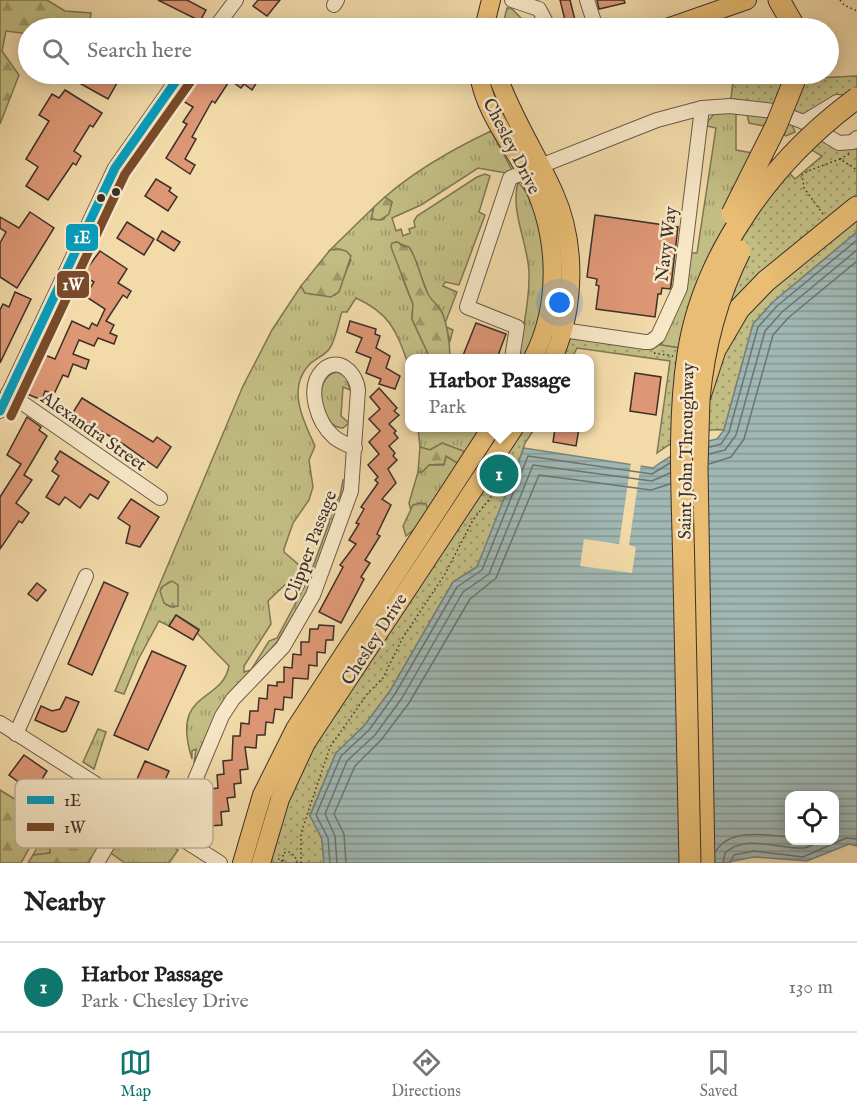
<!DOCTYPE html>
<html lang="en">
<head>
<meta charset="utf-8">
<style>
	body { margin:0; font-family:"IM FELL English",serif; background:#f6f6f6; color:#222 }
	.controls { position:absolute; right:18px; bottom:18px; display:grid; overflow:hidden; border-radius:12px; box-shadow:0 3px 15px #0003 }
	.controls button { width:54px; height:54px; display:grid; place-items:center; padding:0; border:0; border-bottom:2px solid #e0e0e0; background:#fff; color:#222; font:30px sans-serif }
	.you { position:absolute; left:560px; top:303px; width:21px; height:21px; margin:-15px; border:4px solid #fff; border-radius:50%; background:#1a73e8; box-shadow:0 0 0 9px #1a73e833 }
	.badge { display:grid; place-items:center; width:39px; height:39px; border-radius:50%; background:#0f766e; color:#fff; font-size:20px; font-weight:700 }
	.pin { position:absolute; translate:-50% -50%; border:3px solid #fff; box-shadow:0 2px 6px #0006 }
	.popup { position:absolute; left:405px; top:354px; width:189px; height:78px; box-sizing:border-box; display:grid; place-content:center; border-radius:12px; background:#fff; filter:drop-shadow(0 2px 4px #0005); font-size:20px; white-space:nowrap; color:#767676 }
	.popup b { font-size:22px; color:#222 }
	.popup::after { content:''; position:absolute; left:50%; top:100%; margin-left:-12px; border:12px solid transparent; border-top-color:#fff }
	.list { margin:0; padding:0; list-style:none }
	h2 { display:flex; justify-content:space-between; align-items:center; height:78px; margin:0; padding:0 24px; font-size:26px }
	h2 small { font-size:20px; font-weight:400; color:#767676 }
	.list li { display:grid; grid-template-columns:39px 1fr auto; gap:18px; align-items:center; box-sizing:border-box; height:90px; padding:0 24px; border-top:2px solid #e0e0e0 }
	.list b { display:block; font-size:22px; white-space:nowrap }
	.list p { margin:0; font-size:20px; white-space:nowrap; color:#767676 }
	.list em { font-size:20px; font-style:normal; color:#767676 }
	.icon { flex:none; width:33px; height:33px; fill:none; stroke:currentColor; stroke-width:2; stroke-linecap:round; stroke-linejoin:round }
	.map { position:relative; flex:none; width:857px; height:863px; overflow:hidden }
	.search { position:absolute; background:#fff; box-shadow:0 3px 15px #0003; left:18px; right:18px; top:18px; height:66px; display:flex; align-items:center; gap:15px; box-sizing:border-box; padding:0 21px; border-radius:33px; color:#767676; font-size:22px }
	.sheet { height:168px; background:#fff }
	nav { display:flex; justify-content:space-around; align-items:center; box-sizing:border-box; height:84px; border-top:2px solid #e0e0e0; background:#fff; font-size:16px; color:#767676 }
	nav a { display:grid; justify-items:center; gap:3px }
	nav .on { color:#0f766e }
	.map>svg:first-child { display:block }
	.grass { fill:url(#grass-tufts); stroke:#7f7656; stroke-width:1.5; fill-rule:evenodd }
	.forest { fill:url(#forest-firs); stroke:#7f7656; stroke-width:1.5 }
	.park { fill:url(#park-dots); stroke:#7f7656; stroke-width:1.5 }
	.water { fill:url(#water-rules); stroke:#78827d; stroke-width:1.5; fill-rule:evenodd }
	.pier { fill:#f2daa9 }
	.lines { fill:none; stroke-linecap:round; stroke-linejoin:round }
	.shore { stroke:#6e746f; stroke-width:1.5 }
	.building { fill:#dd9775; stroke:#3c302a; stroke-width:1.5 }
	.minor-casing { stroke:#6a5a4a; stroke-width:16 }
	.major-casing { stroke:#3c302a; stroke-width:20 }
	.highway-casing { stroke:#3c302a; stroke-width:23 }
	.path { stroke:#3c302a; stroke-width:1.5; stroke-dasharray:1.5 3; stroke-linecap:butt }
	.minor { stroke:#f7e7c7; stroke-width:14 }
	.major { stroke:#e9bd74; stroke-width:18 }
	.highway { stroke:#e9bd74; stroke-width:21 }
	.highway-bridge-casing { stroke:#3c302a; stroke-width:23; stroke-linecap:butt }
	.highway-bridge { stroke:#e9bd74; stroke-width:21 }
	.bus-1-casing { stroke:#f7e7c7; stroke-width:14 }
	.bus-2-casing { stroke:#f7e7c7; stroke-width:14 }
	.bus-1 { stroke:#069dbe; stroke-width:9 }
	.bus-2 { stroke:#7a4b2a; stroke-width:9 }
	.bus-dot { fill:#3c302a; stroke:#f7e7c7; stroke-width:2 }
	.labels { text-anchor:middle; stroke-width:5; stroke-linejoin:round; paint-order:stroke }
	.street-label { font-size:18px; fill:#3c302a; stroke:#f7e7c7 }
	.key { fill:#f7e7c7; stroke:#bfb098; stroke-width:1.5 }
	.key-label { font-size:16px; fill:#3c302a }
	.line-badge { stroke:#f7e7c7; stroke-width:2 }
	.badge-label { font-size:16px; text-anchor:middle; font-weight:bold; fill:#fff }
</style>
</head>
<body>
<div class="map">
<svg width="857" height="863" viewBox="0 0 857 863">
	<defs>
		<pattern id="grass-tufts" width="24" height="20" patternUnits="userSpaceOnUse" patternTransform="scale(1.5)"><rect width="24" height="20" fill="#c2bd83"/><path d="M3 7l-1-3M5 7V3M7 7l1-3M15 17l-1-3M17 17v-4M19 17l1-3" fill="none" stroke="#9f9a6b"/></pattern>
		<pattern id="forest-firs" width="22" height="20" patternUnits="userSpaceOnUse" patternTransform="scale(1.5)"><rect width="22" height="20" fill="#c2bd83"/><path d="M5 1l3.5 6h-7zM16 11l3.5 6h-7z" fill="#9f9a6b"/></pattern>
		<pattern id="park-dots" width="8" height="8" patternUnits="userSpaceOnUse" patternTransform="scale(1.5)"><rect width="8" height="8" fill="#c2bd83"/><path d="M2 2h.1M6 6h.1" fill="none" stroke="#9f9a6b" stroke-width="1.8" stroke-linecap="round"/></pattern>
		<pattern id="water-rules" width="6" height="5" patternUnits="userSpaceOnUse" patternTransform="scale(1.5)"><rect width="6" height="5" fill="#a0b8b4"/><path d="M0 2.5h6" fill="none" stroke="#849693"/></pattern>
	</defs>
	<rect width="100%" height="100%" fill="#f2daa9"/>
	<filter id="stains"><feTurbulence type="fractalNoise" baseFrequency=".00333" numOctaves="4"/><feColorMatrix values="0 0 0 0 .2 0 0 0 0 .09 0 0 0 0 .02 0 0 0 .5 -.17"/></filter>
	<radialGradient id="worn" r=".72"><stop offset=".6" stop-color="#630" stop-opacity="0"/><stop offset="1" stop-color="#630" stop-opacity=".3"/></radialGradient>
	<g class="grass">
		<polygon points="507,8 511,8 531,28 502,28"/>
		<polygon points="734,112 736,114 736,150 759,154 680,348 661,345 683,296 689,253 697,253 716,128 707,126 708,121 715,113"/>
		<polygon points="747,114 774,116 792,124 795,132 786,136 769,127 749,123"/>
		<path d="M 491,131 L 512,170 L 506,173 L 478,168 L 421,205 L 392,218 L 396,231 L 401,229 L 403,236 L 410,233 L 409,229 L 415,227 L 414,221 L 417,216 L 477,177 L 485,174 L 490,176 L 479,212 L 485,215 L 459,285 L 445,282 L 443,286 L 457,292 L 444,326 L 453,330 L 450,341 L 442,313 L 429,297 L 412,252 L 409,247 L 396,242 L 402,277 L 413,304 L 412,319 L 430,358 L 409,358 L 409,366 C 396,331 391,314 356,298 L 347,312 L 342,312 C 338,323 336,338 330,348 C 326,355 314,359 308,366 C 287,390 304,422 315,446 L 309,460 L 313,487 L 309,500 L 293,523 L 284,549 L 284,552 L 299,565 L 302,576 L 300,579 L 291,579 L 268,601 L 271,624 L 244,666 L 244,672 L 251,670 L 269,641 L 277,638 L 308,580 L 329,523 L 331,509 L 340,496 L 343,480 L 345,480 L 344,493 L 305,596 L 277,642 L 217,712 L 194,763 L 196,749 L 192,751 L 192,759 C 170,689 222,704 229,666 L 197,633 L 199,629 L 176,615 L 169,626 L 159,621 L 138,660 L 124,694 L 115,691 L 243,386 L 272,330 L 301,286 L 305,293 L 335,295 C 340,290 346,270 351,260 L 339,249 L 330,250 L 374,207 L 372,211 L 380,220 L 384,219 L 392,202 L 385,197 C 417,169 453,149 491,131 ZM 169,582 L 178,595 L 174,607 L 166,605 L 161,588 Z"/>
		<path d="M 518,182 C 543,207 548,275 542,309 C 539,325 532,342 527,358 L 522,357 L 520,351 C 523,325 530,300 529,273 C 528,242 510,212 518,182 Z"/>
		<path d="M 337,372 L 346,376 L 350,390 L 343,387 L 341,416 L 349,423 L 343,428 C 320,428 310,377 337,372 Z"/>
		<polygon points="418,428 484,428 465,455 463,451 442,443 430,450 420,447"/>
		<polygon points="446,456 459,464 427,512 411,508 411,511 409,503 418,472 422,472 429,465 444,465"/>
		<polygon points="98,729 106,732 94,769 83,762"/>
		<path d="M 74,782 L 104,802 C 87,826 79,832 50,839 L 50,853 L 33,855 Z"/>
		<polygon points="131,819 178,850 169,863 125,863 108,851"/>
	</g>
	<g class="forest">
		<polygon points="0,0 47,0 65,11 91,13 89,28 28,28 28,34 6,31 2,51 19,75 0,124"/>
		<polygon points="385,197 392,202 389,214 380,220 371,219 374,207"/>
		<path d="M 398,242 L 402,246 L 409,247 C 419,262 420,278 428,294 C 431,300 436,303 440,309 C 447,319 450,346 450,358 L 430,358 L 412,319 L 413,304 L 391,247 L 392,243 Z"/>
		<polygon points="339,249 346,251 351,256 339,292 331,297 305,293 301,286 330,250"/>
		<polygon points="442,443 463,451 465,455 459,464 446,456 444,464 429,465 422,472 418,472 420,447 430,450"/>
		<polygon points="420,503 426,504 428,510 417,527 406,536 403,526 413,505"/>
		<polygon points="172,581 178,585 178,606 171,607 164,603 160,591 163,586"/>
		<polygon points="0,790 46,818 21,863 0,863"/>
		<path d="M 104,802 L 120,812 L 92,863 L 28,863 L 33,855 L 50,853 L 50,839 C 79,832 87,826 104,802 Z"/>
	</g>
	<g class="park">
		<polygon points="857,76 857,107 804,122 730,106 733,82"/>
		<path d="M 828,138 L 857,138 L 857,232 L 773,302 L 753,324 L 724,430 C 699,428 677,438 657,453 L 670,361 L 577,348 L 572,358 L 553,358 L 563,330 L 680,348 L 707,264 L 759,154 L 781,164 L 795,179 L 822,156 L 805,146 Z"/>
		<polygon points="514,428 535,428 525,443 507,497 477,567 453,582 390,691 364,726 336,753 310,815 322,839 324,863 261,863 280,799"/>
	</g>
	<path class="water" d="M 857,232 L 857,846 L 849,844 L 807,861 L 754,857 L 723,863 L 324,863 L 322,839 L 310,816 L 336,753 L 364,726 L 390,691 L 453,582 L 477,567 L 524,448 L 653,468 C 673,453 693,444 717,439 L 724,430 L 753,324 L 773,302 ZM 790,796 L 834,796 L 834,840 L 790,840 Z"/>
	<polygon class="pier" points="631,462 641,463 629,545 636,547 632,573 580,566 584,539 619,544"/>
	<g class="lines">
		<g class="shore">
			<polyline points="710,447 721,444 729,432 758,327 777,306 857,240"/>
			<polyline points="709,454 725,450 736,435 765,331 782,312 857,250"/>
			<polyline points="709,464 731,457 744,439 773,335 788,318 857,261"/>
			<path d="M 716,851 C 730,828 766,835 790,837"/>
			<polyline points="330,863 328,838 316,815 341,756 369,730 395,694 457,587 482,570 528,456 652,474 670,463"/>
			<polyline points="337,863 335,836 325,814 347,761 375,735 402,698 463,592 489,574 533,465 652,481 670,473"/>
			<polyline points="346,863 344,834 334,814 355,766 381,740 409,703 470,599 496,578 539,475 651,490 670,484"/>
			<path d="M 723,863 L 725,853 C 746,833 780,850 804,848 C 809,847 816,843 821,840"/>
			<polyline points="730,863 734,855 754,851 803,857 846,838 857,839"/>
		</g>
	</g>
	<g class="building">
		<polygon points="158,0 187,0 206,10 200,21"/>
		<polygon points="258,0 280,0 267,16 253,6"/>
		<polygon points="560,0 570,0 577,28 567,28"/>
		<polygon points="597,0 624,0 625,3 599,9"/>
		<polygon points="63,74 122,74 108,99"/>
		<polygon points="202,74 244,74 257,82 252,90 244,84 241,88 230,80 215,103 212,101 192,137 196,139 185,159 195,165 190,174 166,158 187,124 183,122 193,107 183,101"/>
		<polygon points="65,90 102,113 93,127 90,125 74,151 81,156 76,165 73,163 48,200 26,186 38,167 26,159 49,121 39,115 52,94 59,98"/>
		<polygon points="156,179 171,188 169,191 177,197 168,211 145,196"/>
		<polygon points="30,212 54,228 17,288 0,277 0,243 6,232 0,228 0,217 19,228"/>
		<polygon points="595,215 678,227 671,286 670,289 662,288 661,294 658,294 655,317 596,309 599,286 596,285 597,279 587,277"/>
		<polygon points="127,222 154,239 144,255 117,238"/>
		<polygon points="162,231 180,242 174,251 157,240"/>
		<polygon points="100,251 127,269 118,283 131,291 127,298 123,295 106,321 114,325 110,333 117,336 114,344 98,338 94,346 79,340 73,354 89,360 86,369 73,364 68,377 63,375 54,394 45,391 42,400 27,394 45,355 55,359 72,321 89,329 92,323 97,326 105,309 85,296 94,282 82,275"/>
		<polygon points="15,292 31,299 0,363 0,310 3,304 9,307"/>
		<polygon points="350,321 376,329 375,334 380,336 376,348 390,356 386,368 400,376 395,389 379,384 381,379 366,373 371,358 356,352 362,338 347,332"/>
		<polygon points="476,323 506,334 497,358 462,358"/>
		<polygon points="635,373 661,377 656,415 630,411"/>
		<polygon points="379,388 397,408 394,411 399,415 389,424 396,431 394,433 398,438 389,446 395,453 393,456 397,460 388,469 396,483 382,499 391,505 377,534 380,536 365,560 370,563 361,577 364,579 341,623 319,612 343,567 340,565 356,544 349,540 359,524 356,523 364,509 361,507 378,483 375,480 378,477 368,465 379,454 369,442 380,431 369,419 380,409 370,397"/>
		<polygon points="82,398 153,442 157,437 171,447 157,468 123,444 72,414"/>
		<polygon points="27,417 41,427 39,430 47,436 24,475 32,480 16,503 29,513 22,523 19,521 0,549 0,497 21,464 7,455"/>
		<polygon points="560,428 579,428 576,446 553,442 555,429 560,430"/>
		<polygon points="60,451 109,482 98,499 90,494 80,508 65,497 59,505 46,497 59,476 52,471 58,462 55,459"/>
		<polygon points="131,499 159,517 140,547 126,543 130,526 118,518"/>
		<polygon points="104,582 128,593 92,675 68,664"/>
		<polygon points="37,583 46,590 37,601 28,594"/>
		<polygon points="176,615 199,630 193,640 169,626"/>
		<polygon points="319,625 334,626 333,640 326,640 325,653 317,652 317,666 309,665 308,679 293,678 292,698 284,697 283,710 275,709 273,723 266,722 265,735 257,735 256,748 245,747 248,769 240,770 241,783 234,784 235,797 227,798 229,811 221,812 222,825 198,827 197,817 205,816 204,803 211,802 210,789 218,788 217,775 224,774 223,761 232,760 233,736 240,736 241,723 249,724 250,711 258,711 259,698 267,699 268,685 277,686 277,682 284,682 284,667 292,668 293,654 301,655 301,642 309,642 310,629 318,629"/>
		<polygon points="152,651 186,666 148,750 114,735"/>
		<polygon points="66,697 79,702 66,731 62,732 35,720 41,706 52,711 60,709"/>
		<polygon points="24,755 47,771 39,784 32,780 27,788 9,775"/>
		<polygon points="145,761 169,771 160,792 148,786 145,793 133,788"/>
	</g>
	<g class="lines">
		<g class="minor-casing">
			<g id="minor">
				<polyline points="512,0 539,9 549,28"/>
				<polyline points="587,0 596,28"/>
				<polyline points="334,5 337,0"/>
				<polyline points="215,28 236,0"/>
				<polyline points="804,122 837,102 850,103"/>
				<polyline points="556,329 645,342 650,342 658,336 680,288 702,108"/>
				<polyline points="512,358 517,327 467,307 510,178 657,120 702,108 730,106 774,111 804,122 839,143 853,142 857,138"/>
				<polyline points="8,393 160,498"/>
				<polyline points="0,411 115,168 181,74"/>
				<polyline points="0,723 220,863"/>
				<polyline points="16,734 86,576"/>
				<path d="M 172,835 L 222,716 L 233,699 L 283,647 L 313,595 L 351,491 L 358,390 C 357,374 339,355 323,370 C 305,388 318,423 334,437 C 340,442 348,445 355,448"/>
				<polyline points="97,863 129,807"/>
			</g>
		</g>
		<g class="major-casing">
			<g id="major">
				<polyline points="484,28 491,0"/>
				<polyline points="667,28 747,0"/>
				<path d="M 479,74 C 484,110 510,142 527,173 C 558,228 562,301 533,358"/>
				<path d="M 497,74 C 511,115 536,153 554,193 C 577,244 575,308 553,358"/>
				<polyline points="242,863 262,795 295,729 491,428"/>
				<polyline points="261,863 280,799 306,743 514,428"/>
			</g>
		</g>
		<g class="highway-casing">
			<g id="highway">
				<polyline points="779,0 795,28"/>
				<polyline points="704,863 697,468 699,399 715,350 739,309 766,281 857,207"/>
			</g>
		</g>
		<g class="path">
			<polyline points="840,0 844,5 857,11"/>
			<polyline points="849,154 840,159 857,170"/>
			<polyline points="823,214 804,188 802,175 808,171 840,159"/>
			<polyline points="654,353 673,356"/>
			<polyline points="278,859 282,860 281,863"/>
			<polyline points="283,861 283,853 289,852 295,856 297,863"/>
			<polyline points="301,863 301,833 330,747 368,693 383,678 402,639 445,574 473,520 501,484 506,466"/>
		</g>
		<use href="#minor" class="minor"/>
		<use href="#major" class="major"/>
		<use href="#highway" class="highway"/>
		<g class="highway-bridge-casing">
			<g id="highway-bridge">
				<polyline points="732,214 776,126 797,74"/>
				<path d="M 699,399 C 704,346 716,299 740,251"/>
				<path d="M 690,863 C 688,767 686,672 684,576 C 683,503 677,426 688,354 C 704,251 775,158 857,98"/>
			</g>
		</g>
		<use href="#highway-bridge" class="highway-bridge"/>
		<g class="bus-1-casing">
			<polyline id="bus-1" points="0,411 115,168 181,74"/>
		</g>
		<g class="bus-2-casing">
			<polyline id="bus-2" points="11,416 125,174 191,81"/>
		</g>
		<use href="#bus-1" class="bus-1"/>
		<use href="#bus-2" class="bus-2"/>
	</g>
	<g class="bus-dot">
		<circle cx="116" cy="192" r="5"/>
		<circle cx="101" cy="198" r="5"/>
	</g>
	<g class="labels">
		<g class="street-label">
			<text transform="translate(512 146) rotate(63)" y="6">Chesley Drive</text>
			<text transform="translate(666 244) rotate(-83)" y="6">Navy Way</text>
			<text transform="translate(94 431) rotate(35)" y="6">Alexandra Street</text>
			<text transform="translate(686 451) rotate(-89)" y="6">Saint John Throughway</text>
			<text transform="translate(310 546) rotate(-69)" y="6">Clipper Passage</text>
			<text transform="translate(374 639) rotate(-57)" y="6">Chesley Drive</text>
		</g>
	</g>
	<rect x="15" y="779" width="198" height="69" rx="9" class="key"/>
	<rect x="27" y="796" width="27" height="8" fill="#069dbe"/>
	<rect x="27" y="823" width="27" height="8" fill="#7a4b2a"/>
	<g class="key-label">
		<text x="64" y="806">1E</text>
		<text x="64" y="833">1W</text>
	</g>
	<g class="line-badge">
		<rect x="65" y="223" width="34" height="29" rx="6" fill="#069dbe"/>
		<rect x="56" y="270" width="34" height="29" rx="6" fill="#7a4b2a"/>
	</g>
	<g class="badge-label">
		<text x="82" y="243">1E</text>
		<text x="73" y="290">1W</text>
	</g>
	<rect width="100%" height="100%" filter="url(#stains)"/>
	<rect width="100%" height="100%" fill="url(#worn)"/>
</svg>
<div class="controls">
<button><svg class="icon" aria-label="locate" viewBox="0 0 24 24"><circle cx="12" cy="12" r="6"/><path d="M12 2v4M12 18v4M2 12h4M18 12h4"/></svg></button>
</div>
<div class="you"></div>
<div class="pin badge" style="left:499px;top:474px">1</div>
<div class="popup"><b>Harbor Passage</b>Park</div>
<div class="search"><svg class="icon" aria-label="search" viewBox="0 0 24 24"><circle cx="10" cy="10" r="6"/><path d="M15 15l6 6"/></svg>Search here</div>
</div>
<section class="sheet">
<h2>Nearby<small></small></h2>
<ul class="list">
<li><span class="badge">1</span><div><b>Harbor Passage</b><p>Park · Chesley Drive</p></div><em>130 m</em></li>
</ul>
</section>
<nav>
<a class="on"><svg class="icon" aria-label="map" viewBox="0 0 24 24"><path d="M3 6l6-2 6 2 6-2v14l-6 2-6-2-6 2zM9 4v14M15 6v14"/></svg>Map</a>
<a><svg class="icon" aria-label="directions" viewBox="0 0 24 24"><path d="M12 3l9 9-9 9-9-9zM9 14v-3h6M13 9l2 2-2 2"/></svg>Directions</a>
<a><svg class="icon" aria-label="saved" viewBox="0 0 24 24"><path d="M7 4h10v16l-5-4-5 4z"/></svg>Saved</a>
</nav>
</body>
</html>
